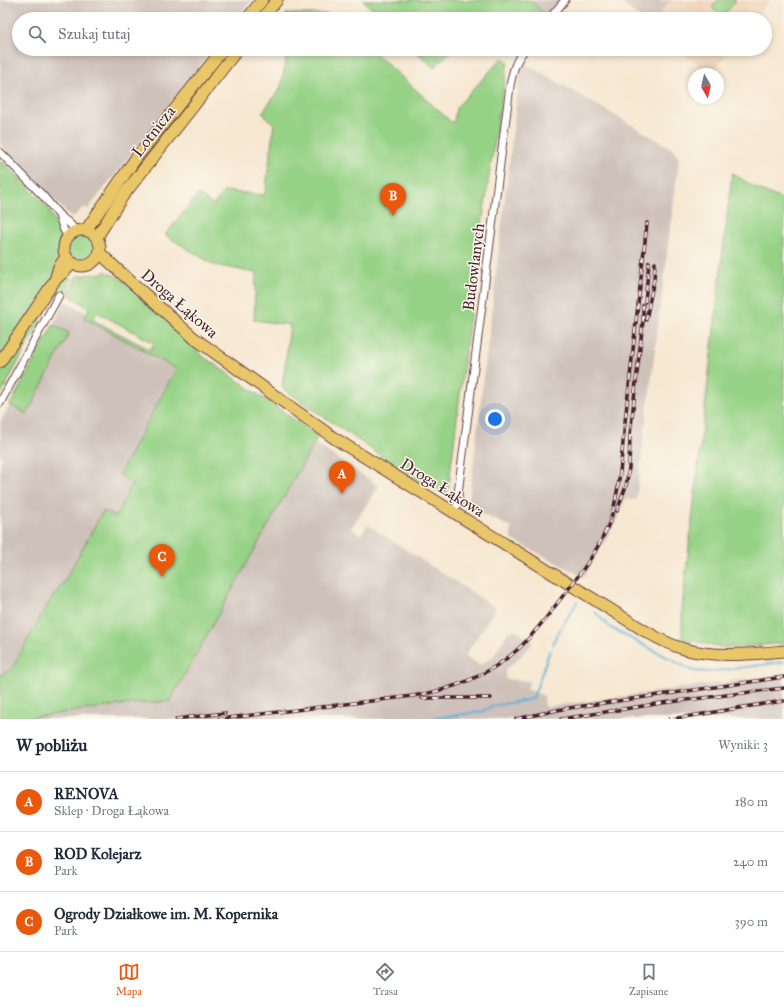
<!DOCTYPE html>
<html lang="pl">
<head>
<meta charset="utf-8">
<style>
	body { margin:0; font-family:"IM FELL Great Primer",serif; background:#f2f2f3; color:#1f2937 }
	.compass { position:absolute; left:688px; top:68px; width:36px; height:36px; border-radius:50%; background:#fff; box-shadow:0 2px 6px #0003; rotate:172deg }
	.you { position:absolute; left:495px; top:419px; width:14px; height:14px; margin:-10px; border:3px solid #fff; border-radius:50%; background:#1a73e8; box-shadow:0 0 0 6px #1a73e833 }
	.badge { display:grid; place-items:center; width:26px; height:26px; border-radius:50%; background:#ea580c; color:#fff; font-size:13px; font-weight:700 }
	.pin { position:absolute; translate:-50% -33px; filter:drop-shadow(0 1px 2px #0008) }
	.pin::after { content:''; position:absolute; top:21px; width:14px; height:12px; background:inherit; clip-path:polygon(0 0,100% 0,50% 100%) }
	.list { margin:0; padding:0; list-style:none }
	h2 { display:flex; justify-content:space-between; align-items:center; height:52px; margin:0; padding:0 16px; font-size:17px }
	h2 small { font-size:13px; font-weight:400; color:#747a83 }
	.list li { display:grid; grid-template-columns:26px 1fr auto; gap:12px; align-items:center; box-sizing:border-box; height:60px; padding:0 16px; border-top:1px solid #e0e1e3 }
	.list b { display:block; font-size:15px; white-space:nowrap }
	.list p { margin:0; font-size:13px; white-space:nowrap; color:#747a83 }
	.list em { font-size:13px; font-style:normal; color:#747a83 }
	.icon { flex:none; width:22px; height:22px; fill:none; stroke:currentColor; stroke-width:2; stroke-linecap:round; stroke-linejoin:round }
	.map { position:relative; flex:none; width:784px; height:719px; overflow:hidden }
	.search { position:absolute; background:#fff; box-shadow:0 2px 6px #0003; left:12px; right:12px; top:12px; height:44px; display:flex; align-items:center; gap:10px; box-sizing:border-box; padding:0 14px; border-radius:22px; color:#747a83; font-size:15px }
	.sheet { height:232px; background:#fff }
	nav { display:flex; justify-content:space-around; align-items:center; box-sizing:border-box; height:56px; border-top:1px solid #e0e1e3; background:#fff; font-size:11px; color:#747a83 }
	nav a { display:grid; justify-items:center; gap:2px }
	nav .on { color:#ea580c }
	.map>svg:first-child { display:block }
	.built { fill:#f0d5bc }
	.industrial { fill:#cec1b9 }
	.green { fill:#96d286; stroke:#707858 }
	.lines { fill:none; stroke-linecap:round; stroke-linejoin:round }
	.stream { stroke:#5db1d9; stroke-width:2 }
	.street-casing { stroke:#643d44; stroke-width:9 }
	.primary-casing { stroke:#643d44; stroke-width:13 }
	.street { stroke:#fff; stroke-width:7 }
	.primary { stroke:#e9c769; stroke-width:11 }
	.rail-casing { stroke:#4a1f2b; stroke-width:3.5 }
	.rail { stroke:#fbf7ec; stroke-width:2; stroke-dasharray:6; stroke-linecap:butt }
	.labels { text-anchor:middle; stroke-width:3; stroke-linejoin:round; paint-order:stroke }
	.street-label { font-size:16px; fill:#4a1f2b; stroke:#fbf7ec }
</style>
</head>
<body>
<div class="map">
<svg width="784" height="719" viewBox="0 0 784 719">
	<rect width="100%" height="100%" fill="#fbf7ec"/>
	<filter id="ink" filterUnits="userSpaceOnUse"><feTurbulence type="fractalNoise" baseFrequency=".025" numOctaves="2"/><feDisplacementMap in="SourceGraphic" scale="8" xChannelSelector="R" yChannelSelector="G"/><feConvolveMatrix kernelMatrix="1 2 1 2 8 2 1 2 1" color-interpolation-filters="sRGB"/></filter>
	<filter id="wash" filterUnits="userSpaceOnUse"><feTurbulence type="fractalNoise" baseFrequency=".012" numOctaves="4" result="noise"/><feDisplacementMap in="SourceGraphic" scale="16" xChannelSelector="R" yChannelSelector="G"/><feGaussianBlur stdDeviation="0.9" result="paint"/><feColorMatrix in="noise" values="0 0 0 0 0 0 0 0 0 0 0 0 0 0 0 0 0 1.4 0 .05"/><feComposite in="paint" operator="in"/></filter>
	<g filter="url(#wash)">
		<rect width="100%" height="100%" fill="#f6e7d0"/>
		<g class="built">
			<polygon points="671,0 770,0 755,19 656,19"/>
			<polygon points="679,49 732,49 710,74"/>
		</g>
		<g class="industrial">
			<polygon points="0,0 252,0 237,19 19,19 19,49 213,49 88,209 84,207 72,218 0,144"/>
			<polygon points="530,0 560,0 547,16"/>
			<polygon points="618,0 671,0 656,19 641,19"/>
			<polygon points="523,62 673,149 679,159 636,500 625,499 616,521 584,577 511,539 511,527 468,508 510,157 519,81"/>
			<polygon points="65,301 87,313 84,318 176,369 119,475 132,483 116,518 103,511 64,582 46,607 11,670 0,675 0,463 3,457 0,456 0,422 10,405 27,414 69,333 53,325"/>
			<polygon points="314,443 379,486 351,528 361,535 368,525 496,608 465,656 479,665 492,658 509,631 511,632 514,629 533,643 514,663 505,669 505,679 530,681 527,689 544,696 545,707 784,674 784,719 20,719 120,705 170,701"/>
		</g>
		<g class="green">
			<polygon points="363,0 530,0 547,16 544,19 505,19 502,16 498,19 383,19"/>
			<polygon points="718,0 736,0 723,17 712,8"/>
			<polygon points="286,14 329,14 335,19 286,19"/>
			<path d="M 286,49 L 371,49 L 451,122 L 454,122 L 456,108 L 502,58 L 508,62 C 482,204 466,348 448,491 L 444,494 L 409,475 L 282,388 L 290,325 L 254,320 L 256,273 L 214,265 L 165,235 L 198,194 L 213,205 L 224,191 L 265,195 L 274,124 L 262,113 L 281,87 L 286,60 Z"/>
			<polygon points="414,49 453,49 434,68"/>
			<polygon points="3,162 9,167 47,207 62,234 60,255 56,267 72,279 65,292 57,294 44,314 0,396 0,163"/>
			<polygon points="732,173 756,188 784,200 784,643 746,647 721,647 682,639 682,610 686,572"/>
			<circle cx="82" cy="248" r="14"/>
			<polygon points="105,271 123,280 175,327 174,329 190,342 201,355 318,436 170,701 120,705 20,719 0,719 0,675 11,670 46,607 64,582 103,511 116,517 132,483 119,475 176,369 142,350 144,347 150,350 154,343 97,312 93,320 143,346 141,349 84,318 89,308 68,294 77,276 103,273"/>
			<polygon points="53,325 69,333 27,414 10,405"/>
		</g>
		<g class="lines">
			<g class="stream">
				<polyline points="595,612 611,628 693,671 708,672 784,662"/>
				<polyline points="553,644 555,638 577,602"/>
				<path d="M 431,719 L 484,711 C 497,701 517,705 533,698 L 550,650"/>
			</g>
		</g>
	</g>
	<g filter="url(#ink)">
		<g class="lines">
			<g class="street-casing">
				<g id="street">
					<polyline points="549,19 565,0"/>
					<polyline points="0,152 44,197 59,215 69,223 76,231"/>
					<polyline points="59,215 63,228 68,237"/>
					<polyline points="0,403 59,295"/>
					<path d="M 453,512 L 459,502 L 458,493 L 510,86 C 513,70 515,62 525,49"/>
				</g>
			</g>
			<g class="primary-casing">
				<g id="primary">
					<polyline points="247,19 262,0"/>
					<polyline points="262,19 277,0"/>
					<circle cx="82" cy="248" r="18"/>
					<polyline points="86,230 136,158 223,49"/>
					<polyline points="97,237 122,197 238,49"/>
					<path d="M 100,253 L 119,271 L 194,338 L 334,438 L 645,631 C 657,638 670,645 684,649 C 717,658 751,654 784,651"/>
					<polyline points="55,280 59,267 66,257"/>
					<polyline points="0,362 55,280 73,263"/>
				</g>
			</g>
			<use href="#street" class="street"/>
			<use href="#primary" class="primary"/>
			<g class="rail-casing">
				<g id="rail">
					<polyline points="645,302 649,262"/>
					<polyline points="646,320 654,279 655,263"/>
					<polyline points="617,511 626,486 629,468 630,435 643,321 643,305"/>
					<polyline points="422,698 491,698"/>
					<polyline points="176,719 225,713"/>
					<path d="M 219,719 L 413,696 C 451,690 488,676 517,650 C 536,633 550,612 566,592 C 584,569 601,546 611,518 C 621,485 622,446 626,413 C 633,349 640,286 647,223"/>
					<polyline points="516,719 562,709 784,677"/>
					<polyline points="561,719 662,703 784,688"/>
					<path d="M 670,719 C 708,714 746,706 784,701"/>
				</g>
			</g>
			<use href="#rail" class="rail"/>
		</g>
	</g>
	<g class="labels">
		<g class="street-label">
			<text transform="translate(153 131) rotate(-52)" y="6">Lotnicza</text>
			<text transform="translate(473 267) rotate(-83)" y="6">Budowlanych</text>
			<text transform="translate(180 303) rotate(41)" y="6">Droga Łąkowa</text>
			<text transform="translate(443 487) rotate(32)" y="6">Droga Łąkowa</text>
		</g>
	</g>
</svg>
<svg class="compass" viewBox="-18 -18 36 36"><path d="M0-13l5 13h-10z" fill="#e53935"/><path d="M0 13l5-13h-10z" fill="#747a83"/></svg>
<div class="you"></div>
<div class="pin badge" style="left:342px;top:494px">A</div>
<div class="pin badge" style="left:393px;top:216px">B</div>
<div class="pin badge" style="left:162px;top:577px">C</div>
<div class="search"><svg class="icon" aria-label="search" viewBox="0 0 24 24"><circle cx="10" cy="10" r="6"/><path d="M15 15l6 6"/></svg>Szukaj tutaj</div>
</div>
<section class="sheet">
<h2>W pobliżu<small>Wyniki: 3</small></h2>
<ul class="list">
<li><span class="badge">A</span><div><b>RENOVA</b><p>Sklep · Droga Łąkowa</p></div><em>180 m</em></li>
<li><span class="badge">B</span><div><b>ROD Kolejarz</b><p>Park</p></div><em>240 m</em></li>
<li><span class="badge">C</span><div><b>Ogrody Działkowe im. M. Kopernika</b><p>Park</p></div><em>390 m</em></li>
</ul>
</section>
<nav>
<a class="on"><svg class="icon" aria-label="map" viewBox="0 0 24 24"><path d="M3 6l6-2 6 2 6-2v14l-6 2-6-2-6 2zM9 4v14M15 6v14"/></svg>Mapa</a>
<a><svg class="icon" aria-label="directions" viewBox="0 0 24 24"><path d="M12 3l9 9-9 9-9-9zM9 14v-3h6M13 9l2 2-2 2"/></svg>Trasa</a>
<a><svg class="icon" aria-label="saved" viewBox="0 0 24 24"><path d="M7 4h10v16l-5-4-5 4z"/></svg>Zapisane</a>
</nav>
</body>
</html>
